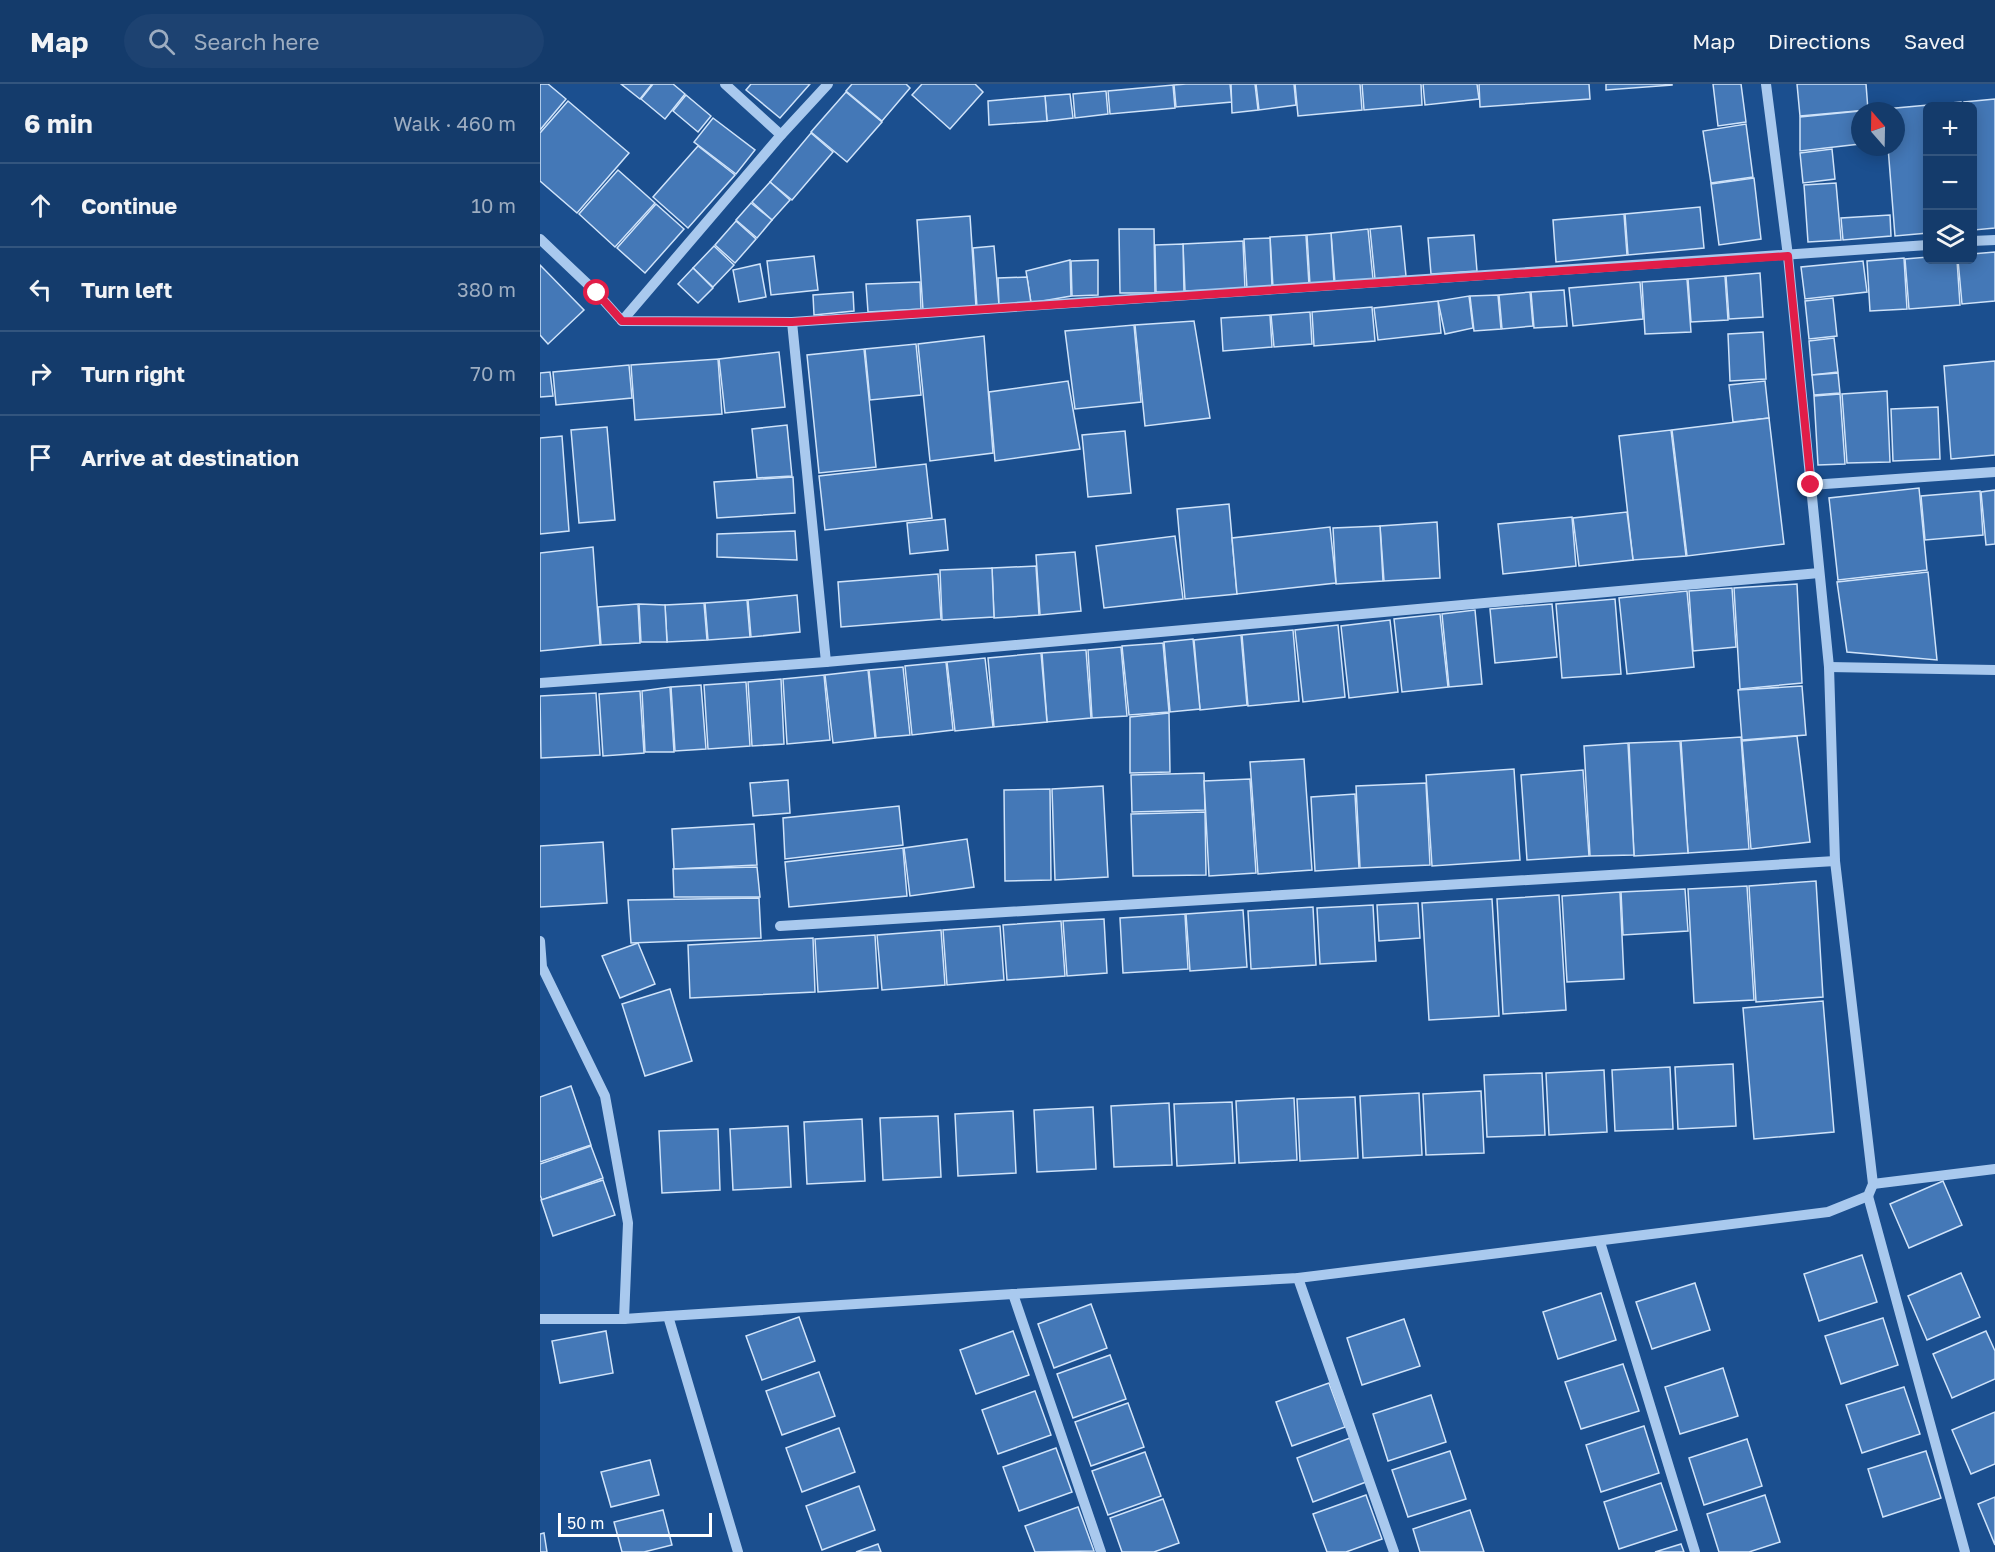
<!DOCTYPE html>
<html lang="en">
<head>
<meta charset="utf-8">
<style>
	body { margin:0; font-family:"Golos Text",sans-serif; background:#1d4271; color:#f1f3f6 }
	.controls { position:absolute; right:18px; top:18px; display:grid; overflow:hidden; border-radius:9px; box-shadow:0 3px 15px #0003 }
	.controls button { width:54px; height:54px; display:grid; place-items:center; padding:0; border:0; border-bottom:2px solid #33557e; background:#143b6b; color:#f1f3f6; font:30px sans-serif }
	.compass { position:absolute; left:1311px; top:18px; width:54px; height:54px; border-radius:50%; background:#143b6b; box-shadow:0 3px 15px #0003; rotate:340deg }
	.scale { position:absolute; left:18px; bottom:15px; width:154px; box-sizing:border-box; padding-left:6px; border:3px solid #fff; border-top:0; font-size:16px; line-height:21px; white-space:nowrap; color:#fff; -webkit-text-stroke:4px #1b4f8f; paint-order:stroke }
	.stop { position:absolute; width:18px; height:18px; margin:-14px; border:4px solid #e11d48; border-radius:50%; background:#fff }
	.stop.end { background:#e11d48; border-color:#fff; box-shadow:0 2px 6px #0008 }
	.list { margin:0; padding:0; list-style:none }
	h2 { display:flex; justify-content:space-between; align-items:center; height:78px; margin:0; padding:0 24px; font-size:26px }
	h2 small { font-size:20px; font-weight:400; color:#9dadc1 }
	.list li { display:grid; grid-template-columns:39px 1fr auto; gap:18px; align-items:center; box-sizing:border-box; height:84px; padding:0 24px; border-top:2px solid #33557e }
	.list b { display:block; font-size:22px; white-space:nowrap }
	.list em { font-size:20px; font-style:normal; color:#9dadc1 }
	.icon { flex:none; width:33px; height:33px; fill:none; stroke:currentColor; stroke-width:2; stroke-linecap:round; stroke-linejoin:round }
	.map { position:relative; flex:none; width:1455px; height:1468px; overflow:hidden }
	header { display:flex; align-items:center; gap:36px; box-sizing:border-box; height:84px; padding:0 30px; background:#143b6b; border-bottom:2px solid #33557e }
	header strong { font-size:28px }
	nav { display:flex; gap:33px; margin-inline-start:auto; font-size:21px }
	.search { width:420px; height:54px; background:#1d4271; display:flex; align-items:center; gap:15px; box-sizing:border-box; padding:0 21px; border-radius:33px; color:#9dadc1; font-size:22px }
	main { display:flex }
	aside { flex:1; background:#143b6b }
	.map>svg:first-child { display:block }
	.building { fill:#4478b7; stroke:#cfe3fa; stroke-width:1.5 }
	.lines { fill:none; stroke-linecap:round; stroke-linejoin:round }
	.minor { stroke:#a9c9ee; stroke-width:10 }
	.route { stroke:#e11d48; stroke-width:8 }
</style>
</head>
<body>
<header>
<strong>Map</strong>
<div class="search"><svg class="icon" aria-label="search" viewBox="0 0 24 24"><circle cx="10" cy="10" r="6"/><path d="M15 15l6 6"/></svg>Search here</div>
<nav><a>Map</a><a>Directions</a><a>Saved</a></nav>
</header>
<main>
<aside>
<h2>6 min<small>Walk · 460 m</small></h2>
<ul class="list">
<li><svg class="icon" aria-label="ahead" viewBox="0 0 24 24"><path d="M12 20V5M6 11l6-6 6 6"/></svg><div><b>Continue</b></div><em>10 m</em></li>
<li><svg class="icon" aria-label="left" viewBox="0 0 24 24"><path d="M17 20v-9H6M10 6l-5 5 5 5"/></svg><div><b>Turn left</b></div><em>380 m</em></li>
<li><svg class="icon" aria-label="right" viewBox="0 0 24 24"><path d="M7 20v-9h11M14 6l5 5-5 5"/></svg><div><b>Turn right</b></div><em>70 m</em></li>
<li><svg class="icon" aria-label="arrive" viewBox="0 0 24 24"><path d="M6 21V4h12l-3 4 3 4H6"/></svg><div><b>Arrive at destination</b></div></li>
</ul>
</aside>
<div class="map">
<svg width="1455" height="1468" viewBox="0 0 1455 1468">
	<rect width="100%" height="100%" fill="#1b4f8f"/>
	<g class="building">
		<polygon points="0,0 8,0 26,15 0,46"/>
		<polygon points="81,0 112,0 100,15"/>
		<polygon points="113,0 133,0 145,10 125,35 101,15"/>
		<polygon points="211,0 270,0 240,34 206,6"/>
		<polygon points="312,0 366,0 370,4 342,37 306,7"/>
		<polygon points="382,0 435,0 443,8 410,45 372,11"/>
		<polygon points="646,0 690,0 692,18 636,23 634,1"/>
		<polygon points="691,0 715,0 718,26 692,29"/>
		<polygon points="716,0 754,0 756,21 719,26"/>
		<polygon points="755,0 820,0 822,26 758,32"/>
		<polygon points="822,0 881,0 882,21 824,26"/>
		<polygon points="883,0 937,0 939,15 885,21"/>
		<polygon points="939,0 1049,0 1050,15 940,23"/>
		<polygon points="1066,0 1132,0 1132,1 1066,6"/>
		<polygon points="1173,0 1201,0 1206,38 1178,42"/>
		<polygon points="1257,0 1326,0 1328,26 1260,32"/>
		<polygon points="633,1 635,24 570,30 568,7"/>
		<polygon points="566,7 568,30 535,34 533,10"/>
		<polygon points="306,8 342,38 307,78 271,48"/>
		<polygon points="530,10 533,34 507,37 505,12"/>
		<polygon points="146,11 171,32 158,48 133,27"/>
		<polygon points="505,12 507,37 449,41 448,17"/>
		<polygon points="1455,15 1455,144 1434,146 1432,22 1424,22 1424,18"/>
		<polygon points="28,17 89,69 37,129 0,97 0,49"/>
		<polygon points="1421,18 1422,22 1388,22 1388,149 1355,152 1348,63 1356,63 1356,27 1345,27 1345,25"/>
		<polygon points="1320,27 1320,60 1260,67 1260,33"/>
		<polygon points="173,34 215,66 196,90 154,58"/>
		<polygon points="1206,40 1213,93 1171,99 1163,47"/>
		<polygon points="271,49 293,68 252,116 230,98"/>
		<polygon points="158,62 195,91 148,144 113,113"/>
		<polygon points="1292,65 1295,95 1263,99 1260,69"/>
		<polygon points="78,86 115,119 75,163 39,130"/>
		<polygon points="1214,94 1221,155 1179,161 1171,100"/>
		<polygon points="230,98 250,116 232,136 212,118"/>
		<polygon points="1296,99 1301,156 1268,158 1264,101"/>
		<polygon points="211,119 232,136 217,154 196,136"/>
		<polygon points="116,120 144,145 105,189 77,164"/>
		<polygon points="1160,123 1164,164 1088,171 1085,130"/>
		<polygon points="1084,130 1087,171 1016,178 1013,136"/>
		<polygon points="1350,131 1351,152 1303,156 1301,134"/>
		<polygon points="430,132 436,223 383,226 377,136"/>
		<polygon points="196,137 216,155 195,179 175,161"/>
		<polygon points="861,142 866,192 835,195 830,145"/>
		<polygon points="579,145 614,145 615,209 580,209"/>
		<polygon points="828,145 833,195 795,199 791,149"/>
		<polygon points="791,149 794,199 770,201 767,151"/>
		<polygon points="766,151 769,201 733,203 730,153"/>
		<polygon points="934,151 937,187 891,190 888,154"/>
		<polygon points="730,154 732,203 707,205 704,155"/>
		<polygon points="703,157 705,205 645,207 643,160"/>
		<polygon points="643,160 644,208 616,208 615,161"/>
		<polygon points="174,162 194,181 173,203 153,184"/>
		<polygon points="454,162 459,221 437,223 433,164"/>
		<polygon points="1455,168 1455,217 1422,220 1418,176 1432,176 1432,170"/>
		<polygon points="274,172 278,206 231,211 227,177"/>
		<polygon points="1388,173 1388,176 1417,176 1420,221 1369,225 1365,175"/>
		<polygon points="1364,174 1367,225 1330,227 1327,177"/>
		<polygon points="530,176 531,212 491,219 486,187"/>
		<polygon points="558,176 558,211 532,212 531,177"/>
		<polygon points="1323,177 1327,208 1265,215 1261,183"/>
		<polygon points="220,180 226,213 199,218 193,186"/>
		<polygon points="0,181 44,226 8,260 0,251"/>
		<polygon points="153,184 173,204 158,219 138,200"/>
		<polygon points="1220,189 1223,233 1189,235 1186,192"/>
		<polygon points="1185,192 1188,236 1151,238 1148,195"/>
		<polygon points="487,193 491,219 459,221 458,194"/>
		<polygon points="1147,195 1151,248 1105,250 1102,198"/>
		<polygon points="380,198 381,225 328,228 326,200"/>
		<polygon points="1100,198 1103,235 1033,242 1029,204"/>
		<polygon points="1024,206 1027,242 994,244 991,208"/>
		<polygon points="313,208 314,227 274,231 273,211"/>
		<polygon points="990,208 993,242 962,245 959,211"/>
		<polygon points="958,211 961,245 934,247 930,212"/>
		<polygon points="929,212 933,244 905,250 898,217"/>
		<polygon points="1293,214 1297,252 1269,255 1265,217"/>
		<polygon points="898,217 901,249 838,256 834,224"/>
		<polygon points="832,223 835,257 774,262 772,228"/>
		<polygon points="770,228 772,260 734,263 731,231"/>
		<polygon points="730,231 732,263 683,267 681,234"/>
		<polygon points="654,237 670,334 605,342 595,241"/>
		<polygon points="594,241 601,318 535,325 525,247"/>
		<polygon points="1223,248 1226,295 1190,297 1188,250"/>
		<polygon points="444,252 453,369 390,377 378,260"/>
		<polygon points="1294,254 1298,288 1272,291 1269,257"/>
		<polygon points="376,260 381,311 330,316 325,265"/>
		<polygon points="324,265 336,383 279,389 267,271"/>
		<polygon points="239,268 245,323 185,329 179,275"/>
		<polygon points="178,275 182,330 95,336 91,281"/>
		<polygon points="1455,277 1455,371 1411,375 1404,282"/>
		<polygon points="89,281 92,314 16,321 13,288"/>
		<polygon points="10,288 13,312 0,313 0,289"/>
		<polygon points="1298,289 1300,309 1274,311 1272,291"/>
		<polygon points="528,297 540,365 455,377 449,308"/>
		<polygon points="1225,297 1229,334 1193,338 1189,301"/>
		<polygon points="1347,307 1350,378 1307,379 1302,310"/>
		<polygon points="1300,310 1305,380 1278,381 1274,312"/>
		<polygon points="1398,323 1400,375 1353,377 1351,325"/>
		<polygon points="1229,334 1244,460 1147,472 1132,346"/>
		<polygon points="247,341 252,392 217,394 212,345"/>
		<polygon points="67,343 75,436 39,439 31,346"/>
		<polygon points="1131,346 1146,472 1093,476 1079,352"/>
		<polygon points="585,347 591,409 548,413 542,351"/>
		<polygon points="22,352 29,447 0,450 0,354"/>
		<polygon points="386,380 392,434 285,446 279,392"/>
		<polygon points="253,393 255,429 177,434 174,398"/>
		<polygon points="1379,404 1387,486 1298,496 1289,414"/>
		<polygon points="1455,406 1455,460 1446,461 1441,408"/>
		<polygon points="1440,407 1443,451 1385,456 1381,412"/>
		<polygon points="689,420 697,510 645,515 637,425"/>
		<polygon points="1087,428 1093,476 1039,482 1033,434"/>
		<polygon points="1032,433 1036,482 963,490 958,440"/>
		<polygon points="405,435 408,466 370,470 367,439"/>
		<polygon points="897,438 900,494 844,497 840,442"/>
		<polygon points="840,442 843,497 796,500 793,444"/>
		<polygon points="790,443 796,499 697,510 692,454"/>
		<polygon points="255,447 257,476 177,473 177,450"/>
		<polygon points="635,452 643,515 564,524 556,462"/>
		<polygon points="53,463 60,561 0,567 0,469"/>
		<polygon points="535,468 541,527 500,531 496,471"/>
		<polygon points="496,482 499,531 454,534 452,484"/>
		<polygon points="452,484 454,533 402,536 400,486"/>
		<polygon points="1388,488 1397,576 1307,568 1297,498"/>
		<polygon points="398,490 401,535 301,543 298,498"/>
		<polygon points="1257,500 1262,599 1200,605 1194,504"/>
		<polygon points="1192,504 1196,563 1153,567 1149,507"/>
		<polygon points="1147,507 1154,583 1087,590 1079,514"/>
		<polygon points="257,511 260,548 211,553 208,516"/>
		<polygon points="1075,515 1081,590 1022,594 1016,520"/>
		<polygon points="207,516 210,553 168,556 165,519"/>
		<polygon points="164,519 167,556 127,558 125,521"/>
		<polygon points="98,520 100,559 61,561 58,523"/>
		<polygon points="99,520 125,521 127,558 101,558"/>
		<polygon points="1012,520 1017,573 955,579 950,525"/>
		<polygon points="935,526 942,600 909,603 902,530"/>
		<polygon points="900,530 908,603 862,608 854,535"/>
		<polygon points="850,536 858,608 809,614 801,542"/>
		<polygon points="798,541 805,613 763,618 755,546"/>
		<polygon points="753,546 759,617 708,622 702,551"/>
		<polygon points="701,551 707,621 660,626 654,556"/>
		<polygon points="653,555 660,625 630,628 624,558"/>
		<polygon points="623,559 629,628 589,631 582,562"/>
		<polygon points="581,563 587,632 552,634 548,566"/>
		<polygon points="546,566 551,634 507,638 502,569"/>
		<polygon points="501,569 507,638 454,643 448,574"/>
		<polygon points="445,574 453,643 415,647 407,578"/>
		<polygon points="406,578 413,646 372,651 365,582"/>
		<polygon points="363,583 370,651 336,654 329,586"/>
		<polygon points="328,586 335,654 293,659 285,591"/>
		<polygon points="284,591 290,656 247,660 243,595"/>
		<polygon points="241,595 244,660 212,662 208,598"/>
		<polygon points="206,598 210,662 168,665 164,601"/>
		<polygon points="161,601 166,665 135,667 131,603"/>
		<polygon points="1262,602 1266,651 1202,656 1198,606"/>
		<polygon points="130,603 134,668 105,668 102,607"/>
		<polygon points="100,607 104,669 63,672 59,610"/>
		<polygon points="56,609 60,671 1,674 0,612"/>
		<polygon points="629,629 630,688 590,689 590,633"/>
		<polygon points="1257,652 1270,758 1211,765 1202,657"/>
		<polygon points="1201,653 1209,765 1148,769 1141,657"/>
		<polygon points="1140,657 1148,769 1094,772 1089,659"/>
		<polygon points="1088,659 1094,771 1050,772 1044,662"/>
		<polygon points="764,675 772,786 718,790 710,678"/>
		<polygon points="974,685 980,776 892,782 886,691"/>
		<polygon points="1043,686 1049,772 987,776 981,691"/>
		<polygon points="664,689 665,726 592,728 591,691"/>
		<polygon points="710,695 716,789 669,792 664,697"/>
		<polygon points="248,696 250,729 213,732 210,699"/>
		<polygon points="886,699 890,781 820,784 816,702"/>
		<polygon points="563,702 568,793 515,796 512,705"/>
		<polygon points="510,705 511,796 465,797 464,706"/>
		<polygon points="815,710 819,784 775,787 771,713"/>
		<polygon points="359,722 363,761 245,775 243,734"/>
		<polygon points="665,728 666,791 593,792 591,730"/>
		<polygon points="214,740 217,781 134,785 132,745"/>
		<polygon points="427,755 434,803 370,812 364,764"/>
		<polygon points="63,758 67,819 0,823 0,762"/>
		<polygon points="363,764 367,812 249,823 245,778"/>
		<polygon points="217,783 220,813 134,813 133,785"/>
		<polygon points="1276,797 1283,913 1216,918 1209,802"/>
		<polygon points="1207,802 1214,916 1154,919 1148,805"/>
		<polygon points="1145,805 1148,847 1083,851 1081,808"/>
		<polygon points="1080,808 1084,895 1027,898 1022,812"/>
		<polygon points="1019,811 1026,926 963,930 957,815"/>
		<polygon points="219,814 221,854 91,859 88,816"/>
		<polygon points="952,815 959,932 889,936 882,819"/>
		<polygon points="878,819 880,854 839,857 837,821"/>
		<polygon points="833,821 836,877 780,880 777,824"/>
		<polygon points="773,823 776,881 711,885 708,827"/>
		<polygon points="703,826 707,883 650,887 646,830"/>
		<polygon points="645,830 648,885 583,889 580,834"/>
		<polygon points="564,835 567,889 527,892 523,837"/>
		<polygon points="521,837 525,892 467,896 463,841"/>
		<polygon points="460,842 464,896 407,901 403,846"/>
		<polygon points="401,846 405,901 342,906 337,851"/>
		<polygon points="335,851 338,904 278,908 275,855"/>
		<polygon points="273,854 275,908 150,914 148,861"/>
		<polygon points="98,859 115,900 80,914 62,872"/>
		<polygon points="130,905 152,977 105,992 82,920"/>
		<polygon points="1283,917 1294,1048 1214,1055 1203,924"/>
		<polygon points="1193,980 1196,1042 1138,1045 1135,983"/>
		<polygon points="1130,983 1133,1045 1075,1047 1072,986"/>
		<polygon points="1064,986 1067,1048 1009,1051 1006,989"/>
		<polygon points="1002,989 1005,1051 947,1053 944,991"/>
		<polygon points="31,1002 51,1061 0,1078 0,1013"/>
		<polygon points="941,1007 944,1069 886,1071 883,1010"/>
		<polygon points="879,1009 882,1071 823,1074 820,1012"/>
		<polygon points="815,1013 818,1074 760,1077 757,1015"/>
		<polygon points="754,1014 757,1076 699,1079 696,1017"/>
		<polygon points="692,1018 695,1079 637,1082 634,1020"/>
		<polygon points="629,1019 632,1081 574,1083 571,1022"/>
		<polygon points="553,1023 556,1085 497,1088 494,1026"/>
		<polygon points="473,1027 476,1089 418,1092 415,1030"/>
		<polygon points="398,1032 401,1093 343,1096 340,1034"/>
		<polygon points="322,1035 325,1097 267,1100 264,1038"/>
		<polygon points="248,1042 251,1103 193,1106 190,1045"/>
		<polygon points="178,1045 180,1106 122,1109 119,1047"/>
		<polygon points="51,1062 63,1094 2,1116 0,1111 0,1080"/>
		<polygon points="63,1096 75,1131 13,1152 1,1116"/>
		<polygon points="1403,1097 1422,1141 1369,1164 1350,1120"/>
		<polygon points="1322,1171 1337,1218 1279,1237 1264,1190"/>
		<polygon points="1421,1189 1440,1233 1387,1256 1368,1212"/>
		<polygon points="1155,1199 1170,1246 1112,1265 1096,1218"/>
		<polygon points="1061,1209 1076,1256 1018,1275 1003,1228"/>
		<polygon points="551,1220 567,1264 514,1284 498,1240"/>
		<polygon points="259,1233 275,1277 222,1296 206,1252"/>
		<polygon points="1343,1234 1358,1281 1301,1300 1285,1252"/>
		<polygon points="864,1235 880,1282 822,1301 807,1254"/>
		<polygon points="66,1247 73,1289 20,1299 12,1257"/>
		<polygon points="473,1247 489,1291 436,1310 420,1266"/>
		<polygon points="1446,1247 1455,1267 1455,1295 1412,1314 1393,1270"/>
		<polygon points="570,1271 586,1315 533,1334 517,1290"/>
		<polygon points="1083,1280 1099,1327 1041,1345 1025,1298"/>
		<polygon points="1183,1284 1198,1332 1140,1350 1125,1303"/>
		<polygon points="279,1288 295,1332 242,1351 226,1307"/>
		<polygon points="789,1299 805,1343 752,1362 736,1318"/>
		<polygon points="1364,1303 1380,1350 1322,1369 1306,1321"/>
		<polygon points="495,1307 511,1351 458,1370 442,1326"/>
		<polygon points="891,1311 906,1358 848,1377 833,1330"/>
		<polygon points="588,1319 604,1363 551,1382 535,1338"/>
		<polygon points="1455,1328 1455,1380 1431,1390 1412,1346"/>
		<polygon points="1104,1342 1119,1389 1061,1408 1046,1361"/>
		<polygon points="299,1344 315,1388 262,1408 246,1364"/>
		<polygon points="810,1354 826,1398 773,1418 757,1374"/>
		<polygon points="1207,1355 1222,1402 1164,1421 1149,1374"/>
		<polygon points="516,1364 532,1408 479,1427 463,1383"/>
		<polygon points="910,1367 926,1415 868,1433 852,1386"/>
		<polygon points="1386,1367 1401,1414 1343,1433 1328,1385"/>
		<polygon points="605,1368 621,1412 568,1431 552,1387"/>
		<polygon points="110,1376 119,1411 71,1423 61,1388"/>
		<polygon points="1121,1399 1137,1446 1079,1465 1064,1418"/>
		<polygon points="319,1402 335,1446 282,1466 266,1422"/>
		<polygon points="826,1411 842,1455 806,1468 787,1468 773,1430"/>
		<polygon points="1225,1411 1240,1458 1209,1468 1179,1468 1167,1430"/>
		<polygon points="1455,1413 1455,1461 1438,1420"/>
		<polygon points="623,1415 639,1459 614,1468 582,1468 570,1434"/>
		<polygon points="538,1423 554,1467 495,1468 485,1442"/>
		<polygon points="123,1426 132,1461 104,1468 82,1468 74,1438"/>
		<polygon points="930,1426 944,1468 880,1468 873,1445"/>
		<polygon points="4,1449 7,1468 0,1468 0,1450"/>
		<polygon points="338,1460 341,1468 316,1468"/>
		<polygon points="1141,1460 1144,1468 1115,1468"/>
	</g>
	<g class="lines">
		<g class="minor">
			<polyline points="185,0 241,51"/>
			<polyline points="0,155 57,209 82,237 252,238 1388,161"/>
			<polyline points="1432,157 1455,156"/>
			<polyline points="82,237 241,51 288,0"/>
			<polyline points="252,238 286,578"/>
			<polyline points="1271,401 1455,388"/>
			<polyline points="1289,583 1455,586"/>
			<polyline points="0,599 286,578 1279,489"/>
			<polyline points="240,842 1295,777"/>
			<polyline points="0,857 2,883 65,1012 88,1139 84,1235"/>
			<polyline points="1333,1100 1455,1085"/>
			<polyline points="1328,1112 1425,1468"/>
			<polyline points="1060,1158 1155,1468"/>
			<polyline points="758,1194 854,1468"/>
			<polyline points="473,1210 561,1468"/>
			<polyline points="128,1232 198,1468"/>
			<polyline points="0,1235 84,1235 128,1232 473,1210 758,1194 1288,1128 1328,1112 1333,1100 1295,777 1289,583 1248,172 1226,0"/>
		</g>
	</g>
	<g class="lines">
		<polyline class="route" points="57,209 82,237 252,238 1248,172 1271,401"/>
	</g>
</svg>
<div class="controls">
<button>+</button>
<button>−</button>
<button><svg class="icon" aria-label="layers" viewBox="0 0 24 24"><path d="M12 4l9 5-9 5-9-5zM3 14l9 5 9-5"/></svg></button>
</div>
<svg class="compass" viewBox="-18 -18 36 36"><path d="M0-13l5 13h-10z" fill="#e53935"/><path d="M0 13l5-13h-10z" fill="#9dadc1"/></svg>
<div class="scale">50 m</div>
<div class="stop" style="left:57px;top:209px"></div>
<div class="stop end" style="left:1271px;top:401px"></div>
</div>
</main>
</body>
</html>
